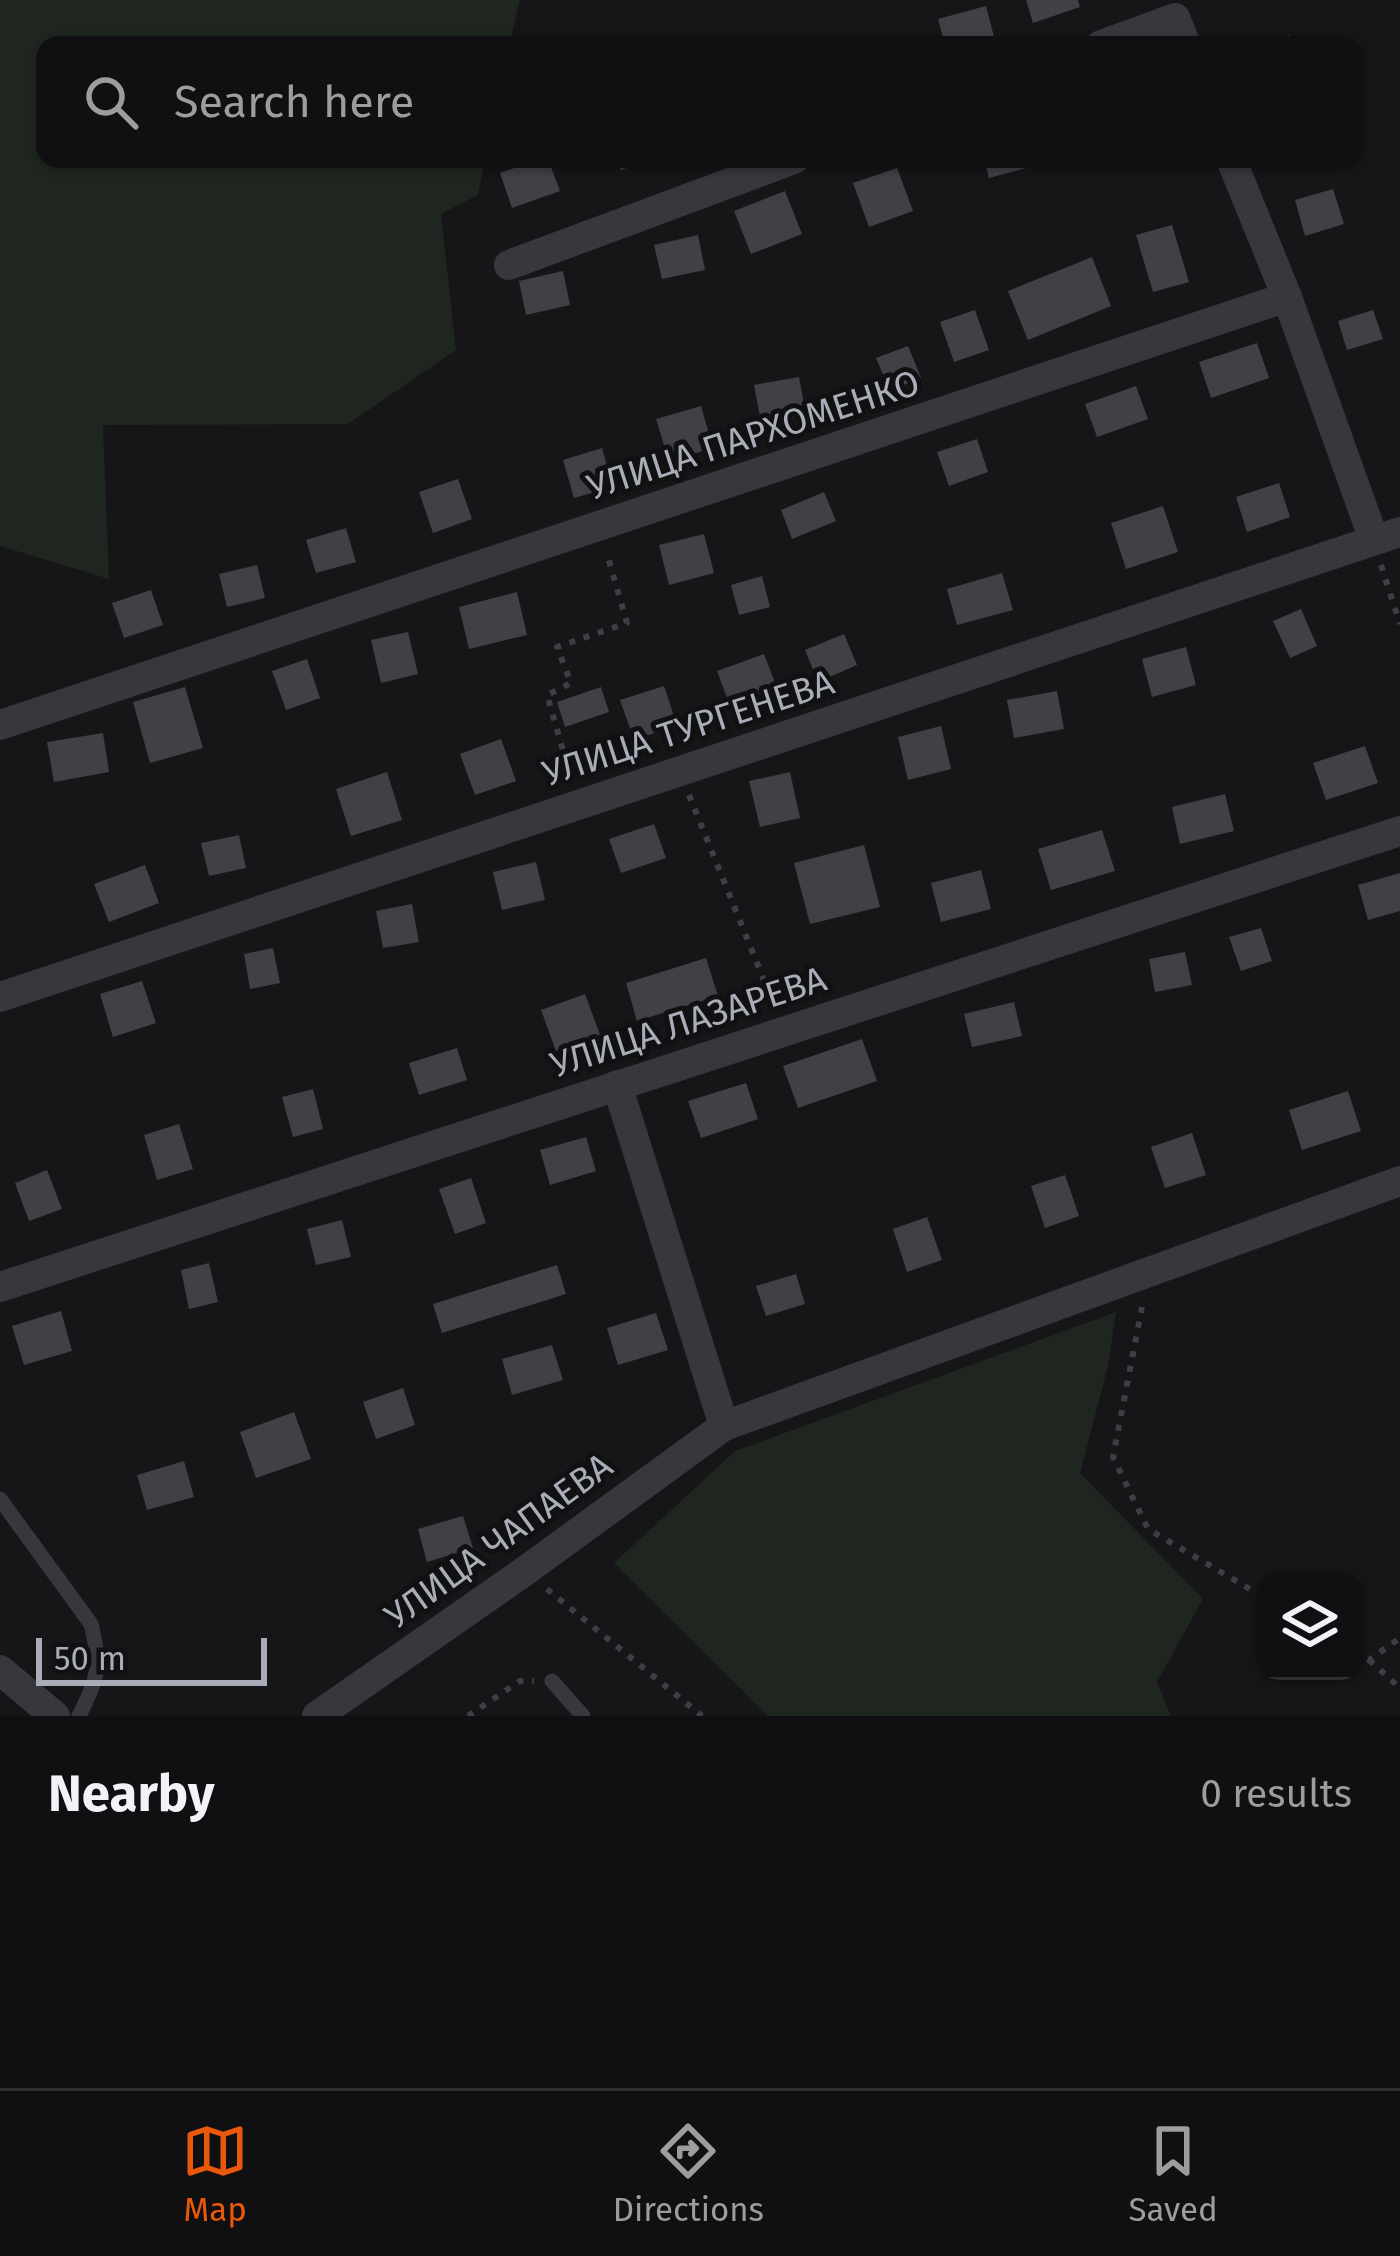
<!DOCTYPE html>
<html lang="en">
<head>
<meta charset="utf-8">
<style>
	body { margin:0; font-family:"Fira Sans",sans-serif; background:#1e1e20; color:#f1f3f6 }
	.controls { position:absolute; right:36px; bottom:36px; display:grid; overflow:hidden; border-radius:24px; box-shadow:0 3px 9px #0004 }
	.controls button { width:108px; height:108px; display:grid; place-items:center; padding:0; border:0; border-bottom:3px solid #303032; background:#101012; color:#f1f3f6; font:60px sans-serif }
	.scale { position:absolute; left:36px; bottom:30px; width:231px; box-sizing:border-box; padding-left:12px; border:6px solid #a8adb8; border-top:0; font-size:33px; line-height:42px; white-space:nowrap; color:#a8adb8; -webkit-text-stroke:9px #111113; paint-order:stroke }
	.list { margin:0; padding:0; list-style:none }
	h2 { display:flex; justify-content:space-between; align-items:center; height:156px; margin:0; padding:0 48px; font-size:51px }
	h2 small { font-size:39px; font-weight:400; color:#9c9d9f }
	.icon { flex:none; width:66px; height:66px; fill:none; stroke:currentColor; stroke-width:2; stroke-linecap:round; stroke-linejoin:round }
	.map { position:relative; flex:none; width:1400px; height:1716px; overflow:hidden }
	.search { position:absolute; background:#101012; box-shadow:0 3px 9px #0004; left:36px; right:36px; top:36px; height:132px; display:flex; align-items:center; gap:30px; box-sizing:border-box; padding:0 42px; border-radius:24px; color:#9c9d9f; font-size:45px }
	.sheet { height:372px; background:#101012 }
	nav { display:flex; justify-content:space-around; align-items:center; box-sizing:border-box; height:168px; border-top:3px solid #303032; background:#101012; font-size:33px; color:#9c9d9f }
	nav a { display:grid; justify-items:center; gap:6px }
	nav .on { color:#ea580c }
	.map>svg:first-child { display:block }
	.green { fill:#1e261f }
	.building { fill:#404145 }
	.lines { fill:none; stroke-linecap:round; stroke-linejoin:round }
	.path { stroke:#3d3f44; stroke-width:6; stroke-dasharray:6 9; stroke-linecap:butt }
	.service { stroke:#37383d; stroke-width:15 }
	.minor { stroke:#37383d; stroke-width:30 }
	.labels { text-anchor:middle; stroke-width:10; stroke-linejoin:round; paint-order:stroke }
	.street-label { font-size:36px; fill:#a8adb8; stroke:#111113 }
</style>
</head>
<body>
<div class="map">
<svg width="1400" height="1716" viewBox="0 0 1400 1716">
	<rect width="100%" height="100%" fill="#161618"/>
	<g class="green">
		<polygon points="0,0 520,0 509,45 45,45 45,159 485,159 478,195 441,214 456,350 348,424 103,425 109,579 0,546"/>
		<polygon points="1116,1312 1108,1366 1080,1473 1203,1599 1157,1682 1171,1716 768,1716 614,1563 735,1451"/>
	</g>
	<g class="building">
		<polygon points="1026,0 1078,0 1080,7 1033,23"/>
		<polygon points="986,6 995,41 977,45 945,45 938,19"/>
		<polygon points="1289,35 1294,45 1267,45"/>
		<polygon points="540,159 548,159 560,191 512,208 500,173"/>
		<polygon points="617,159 649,159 649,160 621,170"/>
		<polygon points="984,159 1040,159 1041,164 989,178"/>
		<polygon points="897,168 913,211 869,227 853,183"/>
		<polygon points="1333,189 1344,224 1305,236 1295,200"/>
		<polygon points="785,191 802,234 751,254 734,211"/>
		<polygon points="1172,225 1189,282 1153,292 1136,235"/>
		<polygon points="698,235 705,270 662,279 654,245"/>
		<polygon points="1092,257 1111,306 1028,340 1008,291"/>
		<polygon points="563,271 570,305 526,315 519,281"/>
		<polygon points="975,310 989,350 954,362 940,322"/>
		<polygon points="1373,310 1383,339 1347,350 1338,321"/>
		<polygon points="1257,343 1269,378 1211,398 1199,362"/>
		<polygon points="908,346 921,378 890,391 876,358"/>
		<polygon points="799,377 806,415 761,422 754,385"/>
		<polygon points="1136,386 1148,419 1097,437 1085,404"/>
		<polygon points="701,406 713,448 669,461 656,419"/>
		<polygon points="977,439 988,472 949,486 937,452"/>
		<polygon points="602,448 613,487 574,498 563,460"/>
		<polygon points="458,479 472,519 433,533 419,492"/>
		<polygon points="1279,483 1290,517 1247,532 1236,497"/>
		<polygon points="824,492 836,521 792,539 781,510"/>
		<polygon points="1163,506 1178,552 1126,569 1111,523"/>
		<polygon points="346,528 356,562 316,573 306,540"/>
		<polygon points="704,534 714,573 669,585 659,545"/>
		<polygon points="257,565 265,598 227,607 219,574"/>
		<polygon points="1002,573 1013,610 957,625 947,589"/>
		<polygon points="762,576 770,607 739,615 731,585"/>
		<polygon points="151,590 163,625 124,638 112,603"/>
		<polygon points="517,592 527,635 469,649 459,607"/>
		<polygon points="1301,609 1317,646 1290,658 1273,621"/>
		<polygon points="408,632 418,674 381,683 371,640"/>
		<polygon points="844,634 857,665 818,682 805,650"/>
		<polygon points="1186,647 1196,685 1152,697 1142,659"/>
		<polygon points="764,654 777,688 730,706 717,671"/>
		<polygon points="307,659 320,698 286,710 272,671"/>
		<polygon points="664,686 677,725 634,740 620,700"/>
		<polygon points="185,687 203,748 150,763 133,702"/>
		<polygon points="601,687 609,712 565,727 557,702"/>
		<polygon points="1057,691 1064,729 1014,738 1007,700"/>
		<polygon points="941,726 951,769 908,780 898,737"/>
		<polygon points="103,733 109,772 54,782 47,742"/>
		<polygon points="501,739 516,781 475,795 460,754"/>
		<polygon points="1365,746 1378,783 1326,800 1313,763"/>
		<polygon points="387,772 402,820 351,836 336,789"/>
		<polygon points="790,772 800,818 760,827 749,781"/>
		<polygon points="1225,794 1234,831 1180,844 1172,807"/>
		<polygon points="654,824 666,858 621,873 609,839"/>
		<polygon points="1102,830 1115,871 1051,890 1038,849"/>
		<polygon points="239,835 246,868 209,876 201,843"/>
		<polygon points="864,845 880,907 810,924 794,863"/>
		<polygon points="536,862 545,900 502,910 493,872"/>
		<polygon points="145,865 159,903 109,922 94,884"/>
		<polygon points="981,870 991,909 941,922 931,883"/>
		<polygon points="1400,873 1400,911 1368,920 1358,885"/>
		<polygon points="412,904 419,942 383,948 376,911"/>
		<polygon points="1261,928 1272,961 1241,971 1229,937"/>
		<polygon points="273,948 280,983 250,989 244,954"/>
		<polygon points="1185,952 1192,985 1155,992 1149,959"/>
		<polygon points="706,958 718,996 637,1021 626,983"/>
		<polygon points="142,981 156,1023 113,1037 100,994"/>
		<polygon points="585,994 600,1035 556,1051 541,1010"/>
		<polygon points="1014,1002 1022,1036 972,1047 964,1014"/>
		<polygon points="862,1039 877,1081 798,1108 783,1066"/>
		<polygon points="457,1048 467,1080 419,1095 409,1063"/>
		<polygon points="746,1083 758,1119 701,1138 688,1101"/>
		<polygon points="313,1089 323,1129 293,1137 282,1097"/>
		<polygon points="1348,1091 1361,1131 1302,1150 1289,1110"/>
		<polygon points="179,1124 193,1169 157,1180 144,1135"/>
		<polygon points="1192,1133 1206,1175 1165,1188 1151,1147"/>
		<polygon points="586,1137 596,1171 550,1185 540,1150"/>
		<polygon points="47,1170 62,1209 29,1221 15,1183"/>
		<polygon points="1065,1175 1079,1216 1045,1228 1031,1186"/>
		<polygon points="471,1178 486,1223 455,1234 439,1189"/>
		<polygon points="927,1217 942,1260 907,1272 893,1229"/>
		<polygon points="342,1220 351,1257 316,1265 307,1229"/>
		<polygon points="209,1263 218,1302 189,1309 181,1270"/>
		<polygon points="557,1265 566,1294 442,1333 433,1304"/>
		<polygon points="796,1274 805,1304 766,1316 756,1286"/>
		<polygon points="61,1311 72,1351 24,1365 12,1326"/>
		<polygon points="656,1313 668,1350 618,1365 607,1328"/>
		<polygon points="552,1345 563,1380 512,1395 502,1359"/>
		<polygon points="403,1388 415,1425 376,1439 363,1402"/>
		<polygon points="294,1412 311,1459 256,1478 240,1432"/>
		<polygon points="184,1461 194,1497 147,1510 137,1475"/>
		<polygon points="463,1516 473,1548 427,1562 418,1529"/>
	</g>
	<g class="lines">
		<g class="path">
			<polyline points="1381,565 1400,624"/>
			<polyline points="571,778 547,695 571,683 557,647 627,623 607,554"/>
			<polyline points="689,795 774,1005"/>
			<polyline points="1142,1307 1113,1457 1148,1529 1265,1598"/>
			<polyline points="547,1589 702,1716"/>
			<polyline points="1355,1651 1369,1660 1400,1638"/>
			<polyline points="1369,1660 1400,1688"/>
			<polyline points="468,1716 520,1681 534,1681"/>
		</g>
		<g class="service">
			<path d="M 0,1499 L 91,1624 C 102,1667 98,1677 79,1716"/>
			<polyline points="552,1681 583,1716"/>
		</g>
		<g class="minor">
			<polyline points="1101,45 1175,18 1186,45"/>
			<polyline points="1231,159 1287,297"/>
			<polyline points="509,265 794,159"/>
			<polyline points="0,725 1287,297 1374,540"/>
			<polyline points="0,997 1400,532"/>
			<polyline points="617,1085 724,1426"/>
			<polyline points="0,1287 1400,831"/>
			<polyline points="0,1670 55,1716"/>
			<polyline points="317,1716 525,1571 724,1426 1400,1181"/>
		</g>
	</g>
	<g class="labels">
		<g class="street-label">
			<text transform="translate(753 434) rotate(-18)" y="13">УЛИЦА ПАРХОМЕНКО</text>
			<text transform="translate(688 727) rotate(-18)" y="13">УЛИЦА ТУРГЕНЕВА</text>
			<text transform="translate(688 1021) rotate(-18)" y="13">УЛИЦА ЛАЗАРЕВА</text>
			<text transform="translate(498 1540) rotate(-36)" y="13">УЛИЦА ЧАПАЕВА</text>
		</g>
	</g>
</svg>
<div class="controls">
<button><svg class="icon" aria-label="layers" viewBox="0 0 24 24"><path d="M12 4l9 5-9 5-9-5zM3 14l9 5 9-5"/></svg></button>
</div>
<div class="scale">50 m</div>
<div class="search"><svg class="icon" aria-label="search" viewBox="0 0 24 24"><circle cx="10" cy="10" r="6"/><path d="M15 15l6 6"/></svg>Search here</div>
</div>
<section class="sheet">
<h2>Nearby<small>0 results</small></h2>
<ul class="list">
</ul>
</section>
<nav>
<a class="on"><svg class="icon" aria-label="map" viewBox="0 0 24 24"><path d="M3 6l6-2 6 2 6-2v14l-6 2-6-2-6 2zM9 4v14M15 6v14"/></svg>Map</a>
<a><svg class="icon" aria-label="directions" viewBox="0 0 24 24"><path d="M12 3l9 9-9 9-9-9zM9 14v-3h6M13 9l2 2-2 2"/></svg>Directions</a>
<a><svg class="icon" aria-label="saved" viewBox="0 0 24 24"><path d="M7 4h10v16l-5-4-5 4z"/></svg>Saved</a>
</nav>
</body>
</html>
